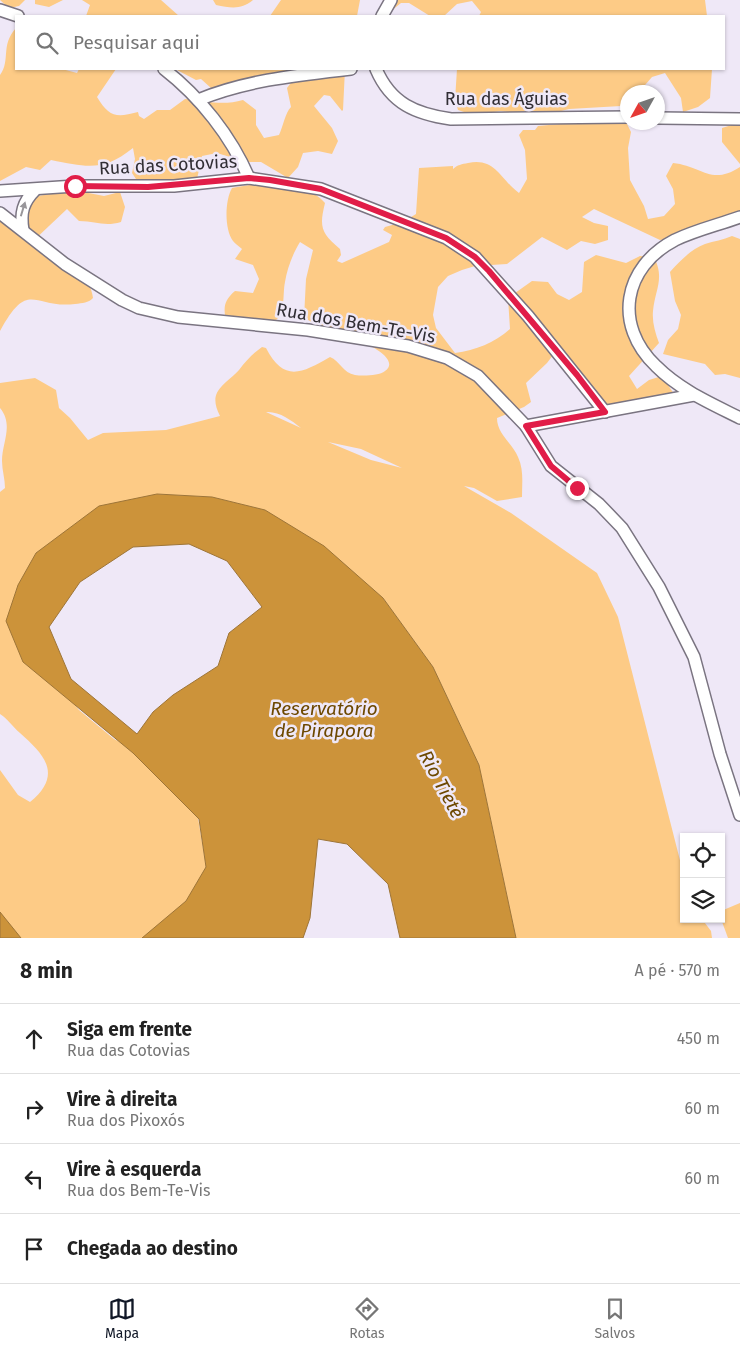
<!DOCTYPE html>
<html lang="pt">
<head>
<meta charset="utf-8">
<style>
	body { margin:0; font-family:"Fira Sans",sans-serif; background:#f2f2f2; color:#222 }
	.controls { position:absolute; right:15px; bottom:15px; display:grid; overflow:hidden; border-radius:0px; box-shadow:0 1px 4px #0004 }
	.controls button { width:45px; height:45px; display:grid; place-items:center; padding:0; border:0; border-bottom:1px solid #e0e0e0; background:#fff; color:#222; font:25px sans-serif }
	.compass { position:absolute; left:620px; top:85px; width:45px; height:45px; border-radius:50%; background:#fff; box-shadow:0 1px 4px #0004; rotate:230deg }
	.stop { position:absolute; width:15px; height:15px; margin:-11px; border:4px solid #e11d48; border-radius:50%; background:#fff }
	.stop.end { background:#e11d48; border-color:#fff; box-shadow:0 1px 5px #0008 }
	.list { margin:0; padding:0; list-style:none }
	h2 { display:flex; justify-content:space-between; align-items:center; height:65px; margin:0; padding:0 20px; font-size:21px }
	h2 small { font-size:16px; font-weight:400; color:#767676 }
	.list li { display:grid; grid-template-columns:32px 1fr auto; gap:15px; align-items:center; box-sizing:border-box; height:70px; padding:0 20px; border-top:1px solid #e0e0e0 }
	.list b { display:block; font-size:19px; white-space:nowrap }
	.list p { margin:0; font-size:16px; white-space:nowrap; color:#767676 }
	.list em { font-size:16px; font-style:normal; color:#767676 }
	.icon { flex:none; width:28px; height:28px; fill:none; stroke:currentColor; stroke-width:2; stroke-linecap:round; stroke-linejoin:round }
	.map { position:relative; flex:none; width:740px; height:938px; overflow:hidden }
	.search { position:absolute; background:#fff; box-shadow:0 1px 4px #0004; left:15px; right:15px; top:15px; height:55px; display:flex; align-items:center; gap:12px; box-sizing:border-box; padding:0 18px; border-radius:0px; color:#767676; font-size:19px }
	.sheet { height:345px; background:#fff }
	nav { display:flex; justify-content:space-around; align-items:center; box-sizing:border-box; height:70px; border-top:1px solid #e0e0e0; background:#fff; font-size:14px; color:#767676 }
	nav a { display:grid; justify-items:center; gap:2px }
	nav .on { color:#111827 }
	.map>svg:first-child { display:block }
	.green { fill:#fdcb86; fill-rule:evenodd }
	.water { fill:#cc933a; stroke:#9e7538; fill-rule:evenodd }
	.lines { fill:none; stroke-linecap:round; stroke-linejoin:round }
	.street-casing { stroke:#7a7481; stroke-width:14 }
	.street { stroke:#fff; stroke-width:11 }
	.oneway { fill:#98969a }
	.route { stroke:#e11d48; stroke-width:6 }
	.labels { text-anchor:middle; stroke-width:5; stroke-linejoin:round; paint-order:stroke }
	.street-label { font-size:18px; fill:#312e34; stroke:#efe8f7 }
	.water-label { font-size:19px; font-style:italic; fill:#6d4800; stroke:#efe8f7 }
</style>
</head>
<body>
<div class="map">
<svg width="740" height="938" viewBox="0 0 740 938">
	<rect width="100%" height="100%" fill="#efe8f7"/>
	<g class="green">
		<polygon points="0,0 25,0 19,6 9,8"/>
		<polygon points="35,0 63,0 49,7 35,4"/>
		<polygon points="82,0 161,0 179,16 86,16 90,5"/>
		<path d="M 213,0 L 253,0 C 241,10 231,8 216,5 Z"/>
		<polygon points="281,0 360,0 357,16 270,16"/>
		<polygon points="388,0 705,0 707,16 479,16 481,12 472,1 457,4 444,16 430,16 409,3 401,3 386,15"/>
		<path d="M 16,28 L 16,69 L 62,69 L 77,73 L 79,69 L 116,69 L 97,97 C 109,117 116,118 138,112 L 139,116 L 144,119 L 157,110 L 170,110 L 185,99 C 206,101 223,106 243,100 L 256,110 L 256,125 L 264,138 L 279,135 C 283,127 285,113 291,107 L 287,88 L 293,80 L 211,88 L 201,79 L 196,80 L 175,69 L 345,69 L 343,110 L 342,111 L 330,96 L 324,95 L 314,106 L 332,128 L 338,141 L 332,154 L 318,151 L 303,153 L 298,167 L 288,178 L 261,162 L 246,162 L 217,153 L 202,156 L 197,179 L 140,185 L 132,173 L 135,159 L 133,148 C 103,172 87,167 51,160 L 40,170 L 26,167 L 0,181 L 0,75 C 11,60 0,46 16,28 Z"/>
		<polygon points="457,69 712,69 710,98 698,107 683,112 681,98 665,73 652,77 639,92 628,92 627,101 621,102 621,106 569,109 542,116 530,110 515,113 501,111 473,115 458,110 455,100"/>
		<path d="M 624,118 L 631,132 L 628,148 L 630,180 L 644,206 L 648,219 L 664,216 L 675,204 L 673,189 L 666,176 L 673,163 C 702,166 711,186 740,167 L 740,217 L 686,229 L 675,238 L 660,240 L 594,209 L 582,217 L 594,223 L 608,226 L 608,240 L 595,244 L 581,241 L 567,250 L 542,237 L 507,264 L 475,266 L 462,270 L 448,276 L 438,287 L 433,315 L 436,328 L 455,353 C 476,350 494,343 510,329 L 508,298 L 532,281 L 548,282 L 557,294 L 569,300 L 582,292 L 584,262 L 596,255 L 626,263 L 640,256 L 654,257 C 665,279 655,289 653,311 C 652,322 655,332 659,343 L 629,376 L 637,389 L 649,380 L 662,376 L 674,394 L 608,407 L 569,357 L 556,351 L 547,363 L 526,383 L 531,402 L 524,407 L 497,418 C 497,434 512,443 518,457 C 524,470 522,483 522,497 L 497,501 L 474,488 L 464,486 L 511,513 L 597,573 L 618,617 L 684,876 L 684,919 L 702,919 L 711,931 L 712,938 L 516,938 L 479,765 L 433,667 L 383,598 L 265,510 L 212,497 L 157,494 L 36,553 L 15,593 L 41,663 L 79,710 L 114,739 L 126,745 L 147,767 L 161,774 L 183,792 L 198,818 L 206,866 L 205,888 L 161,938 L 14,938 L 0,920 L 0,770 L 18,795 L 30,802 C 63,775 45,755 20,733 C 13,727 8,719 0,714 L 0,492 L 5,488 C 5,479 2,470 2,461 C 2,442 14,425 0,408 L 0,383 L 35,378 L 56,390 L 59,408 L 70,418 L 88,440 L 103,433 L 166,430 L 220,416 C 207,391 224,386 239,370 C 246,361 252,354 262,347 L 266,348 C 284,383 302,373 330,357 C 340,361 343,373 355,375 C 362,376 379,376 385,371 C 402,359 363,341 354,339 C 348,337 340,338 335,335 C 325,331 315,323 304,318 L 306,279 L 313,250 L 300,242 C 293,253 287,269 285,282 C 282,296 287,317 270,324 C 259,329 239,324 227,324 C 223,309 223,301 235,291 L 253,293 L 259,279 L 253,265 L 235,259 L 242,249 C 239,246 235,244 233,241 C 224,229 225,200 232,188 C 258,182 306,180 325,203 C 319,227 321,233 340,249 L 341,255 L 337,261 L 342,263 L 389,242 L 392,235 L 383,230 L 385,227 L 403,222 L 416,214 L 419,168 L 453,166 L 453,169 C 457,165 462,164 468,163 C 495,157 500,179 519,193 L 527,179 L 525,150 L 519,135 L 523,130 L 535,130 L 538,126 ZM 266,412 C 279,411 291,420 301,428 ZM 328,442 L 361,449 L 402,468 L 371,460 Z"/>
		<polygon points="735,124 740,124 740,164 722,142 722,128"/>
		<path d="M 73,190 L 104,196 L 120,192 L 125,207 L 121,222 C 104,227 96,221 79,221 L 67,209 L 31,243 C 38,251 46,258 55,264 C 72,275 90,274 93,298 C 88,303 83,303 75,304 C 33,309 29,278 0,331 L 0,219 L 7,225 L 25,210 L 32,197 Z"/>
		<path d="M 732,236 L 740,239 L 740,378 L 725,374 L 715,375 L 705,364 L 663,354 L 668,340 L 678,329 L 681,315 L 675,301 L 670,272 C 679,262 691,249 705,244 C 714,241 723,240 732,236 Z"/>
		<polygon points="740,903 740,938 728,938 721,919 721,911"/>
	</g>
	<g class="water">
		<path d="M 157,494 L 212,497 L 265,510 L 324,546 L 383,598 L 433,667 L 479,765 L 516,938 L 400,938 L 388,884 L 347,844 L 318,839 L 310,918 L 303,938 L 142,938 L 186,901 L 206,867 L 199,819 L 133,753 L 23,662 L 6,621 L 18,585 L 36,553 L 99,506 ZM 189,544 L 227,561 L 262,607 L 229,633 L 218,666 L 173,695 L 153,712 L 137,734 L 71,679 L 49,627 L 80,582 L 133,547 Z"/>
		<polygon points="0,912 21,938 0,938"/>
	</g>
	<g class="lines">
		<g class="street-casing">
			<g id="street">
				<polyline points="0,10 18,16"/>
				<polyline points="382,16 391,0"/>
				<path d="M 164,69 C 200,97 231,136 249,178"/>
				<path d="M 376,69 C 391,104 416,114 451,119 L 628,117"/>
				<path d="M 198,100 C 246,80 299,75 351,69"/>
				<polyline points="658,118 740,119"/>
				<polyline points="0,191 75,186 174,186 249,178 321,189 446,238 475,257 528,316 605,412"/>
				<polyline points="0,213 65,264 122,300 139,308 178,317 308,330 408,346 447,358 478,376 526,426 551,466 599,504 622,528 659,587 694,657 720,754 740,815"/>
				<path d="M 740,217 C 718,225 696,230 675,240 C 623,267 613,325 656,366 C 680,390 710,403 740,418"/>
				<path d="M 23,230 C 20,213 23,202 35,190"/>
				<polyline points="526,426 694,395"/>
			</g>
		</g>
		<use href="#street" class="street"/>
	</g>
	<defs><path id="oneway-solid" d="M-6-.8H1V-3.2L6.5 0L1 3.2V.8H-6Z" transform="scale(1.25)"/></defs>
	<use class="oneway" href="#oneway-solid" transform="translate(23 209) rotate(-73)"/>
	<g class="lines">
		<polyline class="route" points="75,186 148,187 249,178 270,180 321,189 446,238 475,257 489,271 577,375 605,412 526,426 551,466 577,488"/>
	</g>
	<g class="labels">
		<g class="street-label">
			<text x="506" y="105">Rua das Águias</text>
			<text transform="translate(168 165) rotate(-3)" y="6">Rua das Cotovias</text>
			<text transform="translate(356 323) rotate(10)" y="6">Rua dos Bem-Te-Vis</text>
		</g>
		<g class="water-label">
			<text x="324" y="715">Reservatório<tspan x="324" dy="22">de Pirapora</tspan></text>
			<text transform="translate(442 784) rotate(62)" y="7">Rio Tietê</text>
		</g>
	</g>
</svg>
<div class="controls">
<button><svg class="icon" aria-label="locate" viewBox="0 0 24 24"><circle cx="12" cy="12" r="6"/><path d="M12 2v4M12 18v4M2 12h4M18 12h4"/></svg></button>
<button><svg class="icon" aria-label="layers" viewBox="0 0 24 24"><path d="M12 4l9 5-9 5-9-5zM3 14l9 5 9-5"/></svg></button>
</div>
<svg class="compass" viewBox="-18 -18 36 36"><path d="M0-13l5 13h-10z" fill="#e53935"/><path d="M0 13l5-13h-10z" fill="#767676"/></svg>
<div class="stop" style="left:75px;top:186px"></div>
<div class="stop end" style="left:577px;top:488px"></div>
<div class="search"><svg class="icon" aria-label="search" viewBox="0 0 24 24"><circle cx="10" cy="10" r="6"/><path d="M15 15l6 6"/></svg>Pesquisar aqui</div>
</div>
<section class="sheet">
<h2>8 min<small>A pé · 570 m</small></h2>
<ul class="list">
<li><svg class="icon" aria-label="ahead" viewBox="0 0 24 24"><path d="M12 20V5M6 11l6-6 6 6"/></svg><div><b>Siga em frente</b><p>Rua das Cotovias</p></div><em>450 m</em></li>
<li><svg class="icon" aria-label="right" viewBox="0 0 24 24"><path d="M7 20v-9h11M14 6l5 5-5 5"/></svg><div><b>Vire à direita</b><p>Rua dos Pixoxós</p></div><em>60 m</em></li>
<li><svg class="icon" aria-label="left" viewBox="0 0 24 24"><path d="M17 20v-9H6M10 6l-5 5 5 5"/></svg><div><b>Vire à esquerda</b><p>Rua dos Bem-Te-Vis</p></div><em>60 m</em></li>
<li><svg class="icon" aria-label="arrive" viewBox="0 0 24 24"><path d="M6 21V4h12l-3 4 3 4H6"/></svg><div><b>Chegada ao destino</b></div></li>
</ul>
</section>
<nav>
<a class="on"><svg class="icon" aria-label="map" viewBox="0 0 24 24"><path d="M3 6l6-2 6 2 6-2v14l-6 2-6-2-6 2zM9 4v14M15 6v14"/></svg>Mapa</a>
<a><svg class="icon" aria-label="directions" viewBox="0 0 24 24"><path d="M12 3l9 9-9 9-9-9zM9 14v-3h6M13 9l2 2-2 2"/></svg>Rotas</a>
<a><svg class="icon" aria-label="saved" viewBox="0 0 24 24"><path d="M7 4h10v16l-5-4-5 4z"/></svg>Salvos</a>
</nav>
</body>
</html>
